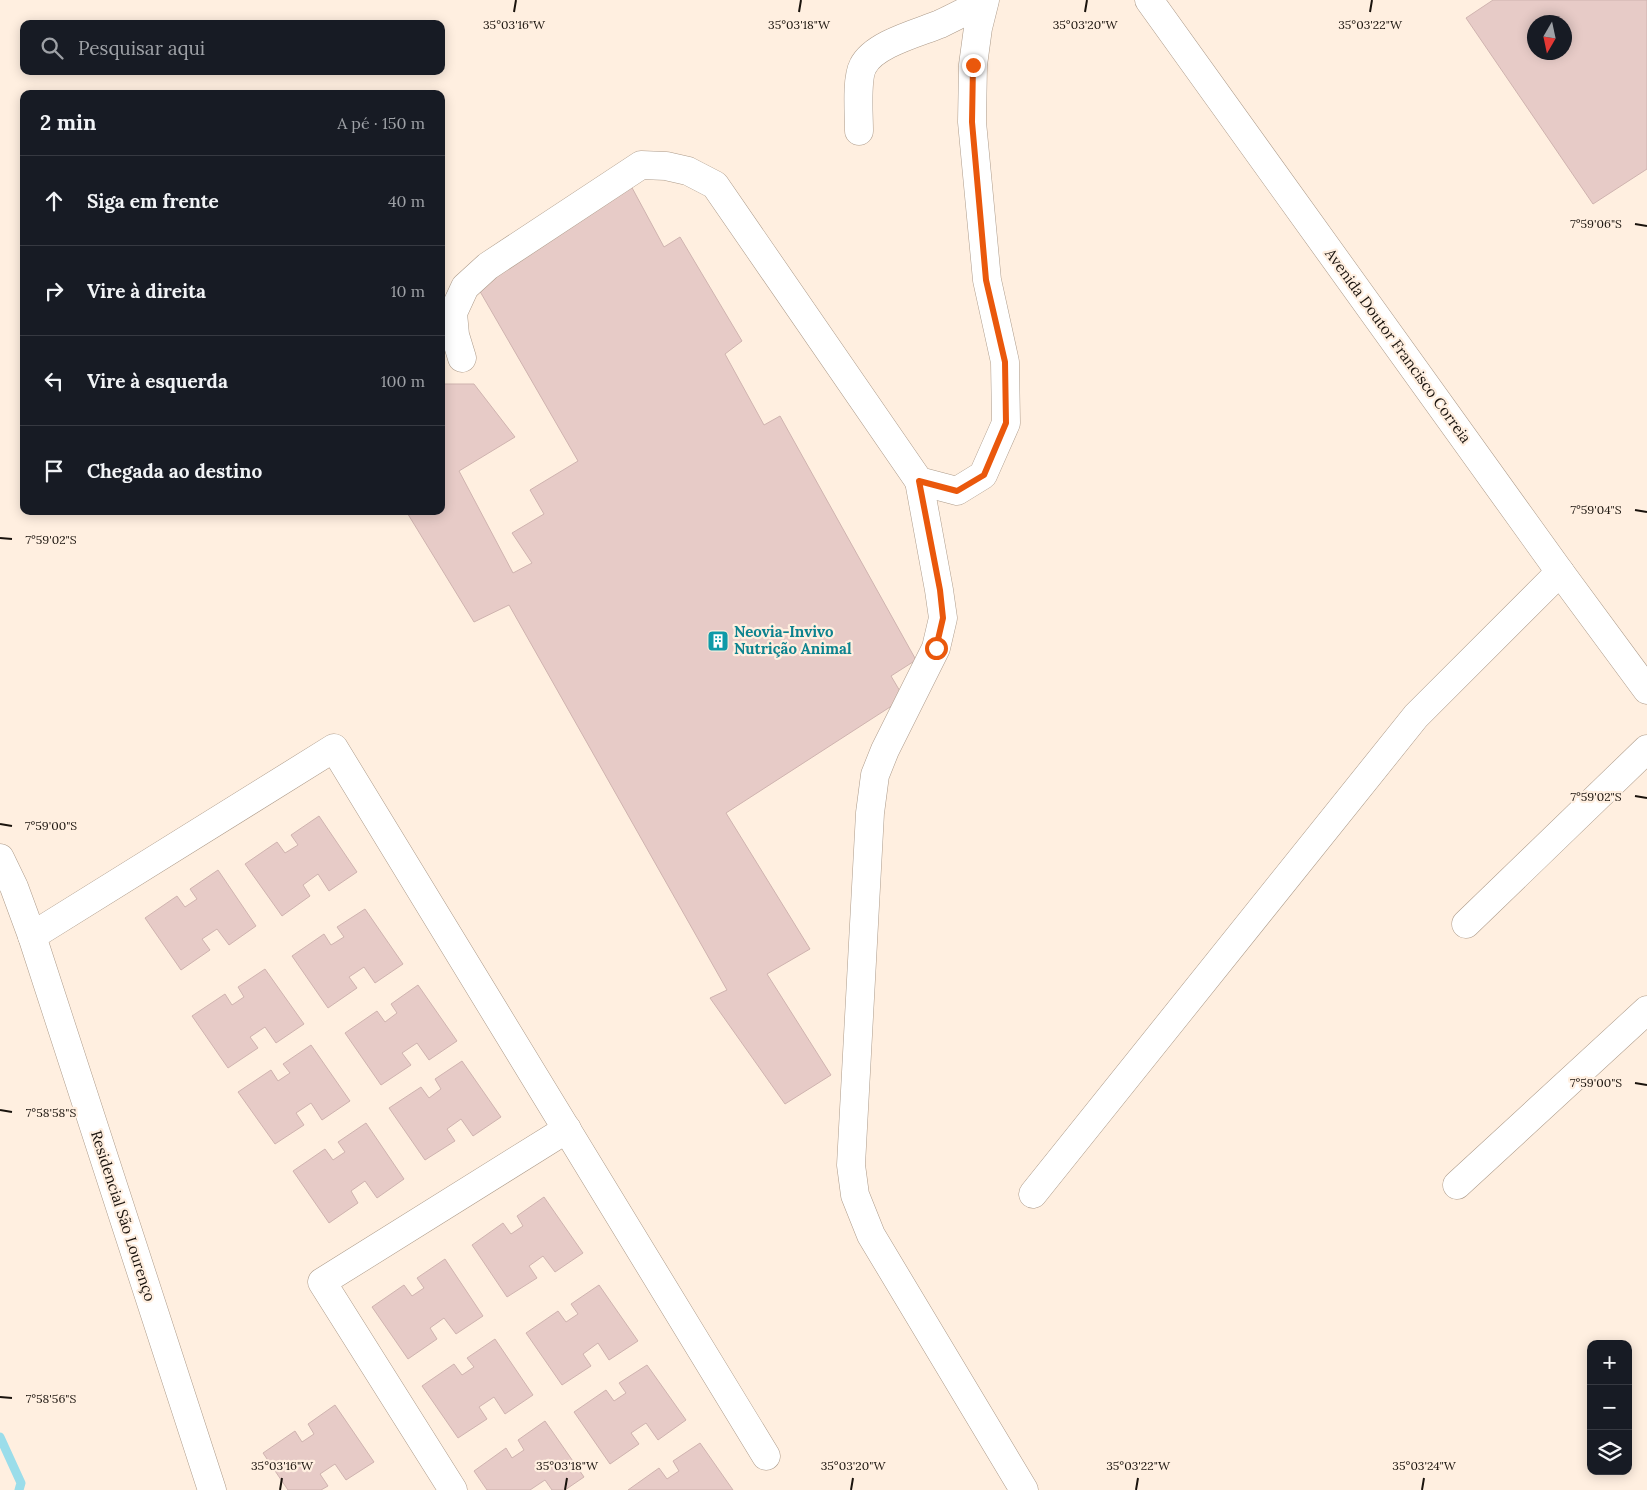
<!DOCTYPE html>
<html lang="pt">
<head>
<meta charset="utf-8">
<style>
	body { margin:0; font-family:Lora,serif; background:#242831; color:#f1f3f6 }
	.controls { position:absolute; right:15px; bottom:15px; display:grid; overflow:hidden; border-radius:10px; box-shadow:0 2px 12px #0003 }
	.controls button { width:45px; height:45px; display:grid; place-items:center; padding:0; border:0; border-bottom:1px solid #363941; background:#171b24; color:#f1f3f6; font:25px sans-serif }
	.compass { position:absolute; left:1527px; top:15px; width:45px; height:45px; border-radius:50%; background:#171b24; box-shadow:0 2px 12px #0003; rotate:189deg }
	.stop { position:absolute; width:15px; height:15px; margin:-11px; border:4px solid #ea580c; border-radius:50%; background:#fff }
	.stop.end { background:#ea580c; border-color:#fff; box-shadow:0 1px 5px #0008 }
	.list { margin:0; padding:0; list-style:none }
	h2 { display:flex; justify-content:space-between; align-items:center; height:65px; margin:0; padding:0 20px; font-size:21px }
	h2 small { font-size:16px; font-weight:400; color:#9ea1a6 }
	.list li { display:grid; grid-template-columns:32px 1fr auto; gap:15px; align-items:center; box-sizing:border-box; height:90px; padding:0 20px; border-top:1px solid #363941 }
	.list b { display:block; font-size:19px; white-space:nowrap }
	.list em { font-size:16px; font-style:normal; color:#9ea1a6 }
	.icon { flex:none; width:28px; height:28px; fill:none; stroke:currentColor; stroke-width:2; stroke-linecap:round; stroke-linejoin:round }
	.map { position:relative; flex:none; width:1647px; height:1490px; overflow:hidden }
	.search { position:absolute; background:#171b24; box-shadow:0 2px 12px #0003; left:20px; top:20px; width:425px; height:55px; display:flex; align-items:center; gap:12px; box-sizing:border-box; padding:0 18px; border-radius:10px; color:#9ea1a6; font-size:19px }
	.panel { position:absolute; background:#171b24; box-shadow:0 2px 12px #0003; left:20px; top:90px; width:425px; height:425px; border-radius:10px }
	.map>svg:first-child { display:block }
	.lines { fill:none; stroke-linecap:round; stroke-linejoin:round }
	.stream { stroke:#9bddea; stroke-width:9 }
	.building { fill:#e7cbc7; stroke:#cfb3af; fill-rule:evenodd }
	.minor-casing { stroke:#ad9b8a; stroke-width:29 }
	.major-casing { stroke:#ad9b8a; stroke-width:29 }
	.minor { stroke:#fff; stroke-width:28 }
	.major { stroke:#fff; stroke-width:28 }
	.route { stroke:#ea580c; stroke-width:6 }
	.ticks { fill:none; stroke:#1a130d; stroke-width:2 }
	.labels { text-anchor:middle; stroke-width:4.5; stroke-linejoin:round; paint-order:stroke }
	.street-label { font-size:15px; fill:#1a130d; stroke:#ffefe0 }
	.culture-label { font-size:15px; font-weight:bold; fill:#0d838f; stroke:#ffefe0; text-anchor:start }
	.ticks-label { font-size:12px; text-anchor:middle; fill:#1a130d; stroke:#ffefe0; stroke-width:4.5; stroke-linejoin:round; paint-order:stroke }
</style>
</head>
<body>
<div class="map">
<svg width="1647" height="1490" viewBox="0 0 1647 1490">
	<rect width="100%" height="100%" fill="#ffefe0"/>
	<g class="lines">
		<polyline class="stream" points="0,1437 21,1483 19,1490"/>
	</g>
	<g class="building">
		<path d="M 1493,0 L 1647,0 L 1647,169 L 1593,204 L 1466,18 ZM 1534,22 L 1564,22 L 1564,52 L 1534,52 Z"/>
		<polygon points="630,184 664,247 680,237 742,341 725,354 764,425 780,416 916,660 891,676 904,698 726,813 810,949 767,974 831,1075 785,1104 710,998 727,990 509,605 474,622 406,511 441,511 441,384 474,384 515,437 459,471 513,573 532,563 512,533 544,514 530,490 578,461 478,288"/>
		<polygon points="319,816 357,872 329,891 318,874 303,885 310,896 282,916 245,864 277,842 285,853 298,845 291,835"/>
		<polygon points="218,870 256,926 229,945 217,929 202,939 210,950 181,970 145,918 177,896 185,907 197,899 190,889"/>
		<polygon points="365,909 403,964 375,983 364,967 349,977 357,988 328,1008 292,956 324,934 331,945 344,937 337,927"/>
		<polygon points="265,969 304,1024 276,1043 265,1027 250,1037 258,1048 228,1068 192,1016 225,994 232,1005 244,997 238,987"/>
		<polygon points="418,985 457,1041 429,1060 417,1043 402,1053 411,1065 381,1085 345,1033 377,1011 385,1022 397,1013 391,1004"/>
		<polygon points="311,1045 350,1101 322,1120 311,1103 296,1113 304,1125 275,1144 238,1092 271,1070 278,1081 290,1073 283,1064"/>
		<polygon points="462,1061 501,1117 473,1136 461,1119 447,1129 455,1141 425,1160 389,1108 421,1087 429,1098 441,1089 435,1079"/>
		<polygon points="366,1123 404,1179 377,1198 365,1181 351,1191 358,1203 329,1223 293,1171 325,1149 333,1160 345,1152 338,1142"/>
		<polygon points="544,1197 583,1253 555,1272 543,1256 529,1266 537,1278 507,1297 472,1245 503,1223 511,1234 523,1226 517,1216"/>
		<polygon points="445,1259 483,1316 456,1334 444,1318 430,1328 437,1339 408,1359 372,1307 404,1285 412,1296 424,1288 417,1278"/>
		<polygon points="599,1285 638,1341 609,1360 598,1343 583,1354 591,1366 562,1385 526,1333 558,1311 566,1322 578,1314 571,1304"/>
		<polygon points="495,1339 533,1395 505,1414 494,1397 479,1407 487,1419 458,1438 422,1386 454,1364 462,1375 474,1367 467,1358"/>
		<polygon points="647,1365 686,1420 658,1440 646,1423 631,1433 639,1444 610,1464 574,1412 606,1390 614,1401 626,1393 619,1383"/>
		<polygon points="335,1405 374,1462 346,1480 335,1464 320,1474 328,1486 321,1490 288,1490 263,1453 295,1431 302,1442 314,1434 308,1424"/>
		<polygon points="545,1421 584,1477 565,1490 552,1490 545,1480 530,1490 487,1490 474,1471 506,1448 512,1458 524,1450 518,1440"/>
		<polygon points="700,1443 733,1490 628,1490 659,1468 667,1479 679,1471 673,1461"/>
	</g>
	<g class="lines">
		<g class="minor-casing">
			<g id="minor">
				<path d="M 859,131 C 859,115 856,79 863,66 C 874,44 918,33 940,24 C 955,17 970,9 984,2"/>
				<polyline points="462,358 455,335 453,313 465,287 488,266 641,165 666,166 688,171 715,185 919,481 957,491 983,475 1006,423 1005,362 987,280 972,122 973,65 978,28 985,0"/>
				<polyline points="919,481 939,590 943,618 936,648 885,750 875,775 870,813 851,1165 855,1195 871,1235 1024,1490"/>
				<polyline points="0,858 14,887 32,936 212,1490"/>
				<polyline points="1466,924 1647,749"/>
				<polyline points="32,936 334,748 766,1456"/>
				<polyline points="1457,1185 1647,1010"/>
				<polyline points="1033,1194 1416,716 1560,572"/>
				<polyline points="453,1490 322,1282 567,1129"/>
			</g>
		</g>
		<g class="major-casing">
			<polyline id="major" points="1149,0 1560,572 1647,690"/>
		</g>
		<use href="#minor" class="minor"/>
		<use href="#major" class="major"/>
	</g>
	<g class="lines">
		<polyline class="route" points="936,648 943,618 940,590 919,481 957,491 984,475 1006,423 1005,362 986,280 972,122 973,65"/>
	</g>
	<path class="ticks" d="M 514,12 L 516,0M 799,12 L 801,0M 1085,12 L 1087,0M 1370,12 L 1372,0M 1635,224 L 1647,226M 1635,510 L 1647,512M 0,538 L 12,539M 1635,796 L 1647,798M 0,824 L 12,826M 1635,1083 L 1647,1085M 0,1110 L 12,1112M 0,1397 L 12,1398M 280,1490 L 282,1478M 565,1490 L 567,1478M 851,1490 L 853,1478M 1136,1490 L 1138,1478M 1422,1490 L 1424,1478"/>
	<defs>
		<g id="building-square" transform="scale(1.125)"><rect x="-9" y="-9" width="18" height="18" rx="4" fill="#0f9aa8" stroke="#ffefe0"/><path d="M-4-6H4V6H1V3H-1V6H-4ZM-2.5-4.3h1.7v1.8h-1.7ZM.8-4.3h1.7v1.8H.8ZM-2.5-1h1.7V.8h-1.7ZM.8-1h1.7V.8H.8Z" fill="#fff"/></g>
	</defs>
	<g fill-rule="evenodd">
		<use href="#building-square" x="718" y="641"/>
	</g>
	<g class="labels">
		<g class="street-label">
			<text transform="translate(1398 346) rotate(54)" y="5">Avenida Doutor Francisco Correia</text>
			<text transform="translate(123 1216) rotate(72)" y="5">Residencial São Lourenço</text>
		</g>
		<g class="culture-label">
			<text x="734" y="637">Neovia-Invivo<tspan x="734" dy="17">Nutrição Animal</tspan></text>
		</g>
	</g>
	<g class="ticks-label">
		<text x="1370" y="29">35°03'22"W</text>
		<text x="514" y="29">35°03'16"W</text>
		<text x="799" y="29">35°03'18"W</text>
		<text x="1085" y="29">35°03'20"W</text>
		<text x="1596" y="228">7°59'06"S</text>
		<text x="1596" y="514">7°59'04"S</text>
		<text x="51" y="544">7°59'02"S</text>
		<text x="1596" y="801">7°59'02"S</text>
		<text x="51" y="830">7°59'00"S</text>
		<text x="1596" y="1087">7°59'00"S</text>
		<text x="51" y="1117">7°58'58"S</text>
		<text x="51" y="1403">7°58'56"S</text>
		<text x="282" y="1470">35°03'16"W</text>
		<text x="567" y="1470">35°03'18"W</text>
		<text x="853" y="1470">35°03'20"W</text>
		<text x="1138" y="1470">35°03'22"W</text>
		<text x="1424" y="1470">35°03'24"W</text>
	</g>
</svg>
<div class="controls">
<button>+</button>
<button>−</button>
<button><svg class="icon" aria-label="layers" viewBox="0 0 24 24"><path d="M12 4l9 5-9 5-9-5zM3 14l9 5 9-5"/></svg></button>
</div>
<svg class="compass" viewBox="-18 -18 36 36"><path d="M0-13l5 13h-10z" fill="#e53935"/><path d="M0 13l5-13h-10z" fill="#9ea1a6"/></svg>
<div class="stop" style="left:936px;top:648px"></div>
<div class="stop end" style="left:973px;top:65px"></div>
<div class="search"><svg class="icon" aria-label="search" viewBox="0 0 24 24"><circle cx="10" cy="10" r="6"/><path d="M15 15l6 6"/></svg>Pesquisar aqui</div>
<section class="panel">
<h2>2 min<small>A pé · 150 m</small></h2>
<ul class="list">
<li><svg class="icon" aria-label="ahead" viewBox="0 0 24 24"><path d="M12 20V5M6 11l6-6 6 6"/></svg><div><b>Siga em frente</b></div><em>40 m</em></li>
<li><svg class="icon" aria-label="right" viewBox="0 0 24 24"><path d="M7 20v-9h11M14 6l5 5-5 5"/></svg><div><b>Vire à direita</b></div><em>10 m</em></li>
<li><svg class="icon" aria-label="left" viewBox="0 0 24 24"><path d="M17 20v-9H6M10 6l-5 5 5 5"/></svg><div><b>Vire à esquerda</b></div><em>100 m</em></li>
<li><svg class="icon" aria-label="arrive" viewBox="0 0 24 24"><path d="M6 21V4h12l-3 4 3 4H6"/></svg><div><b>Chegada ao destino</b></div></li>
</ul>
</section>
</div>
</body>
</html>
